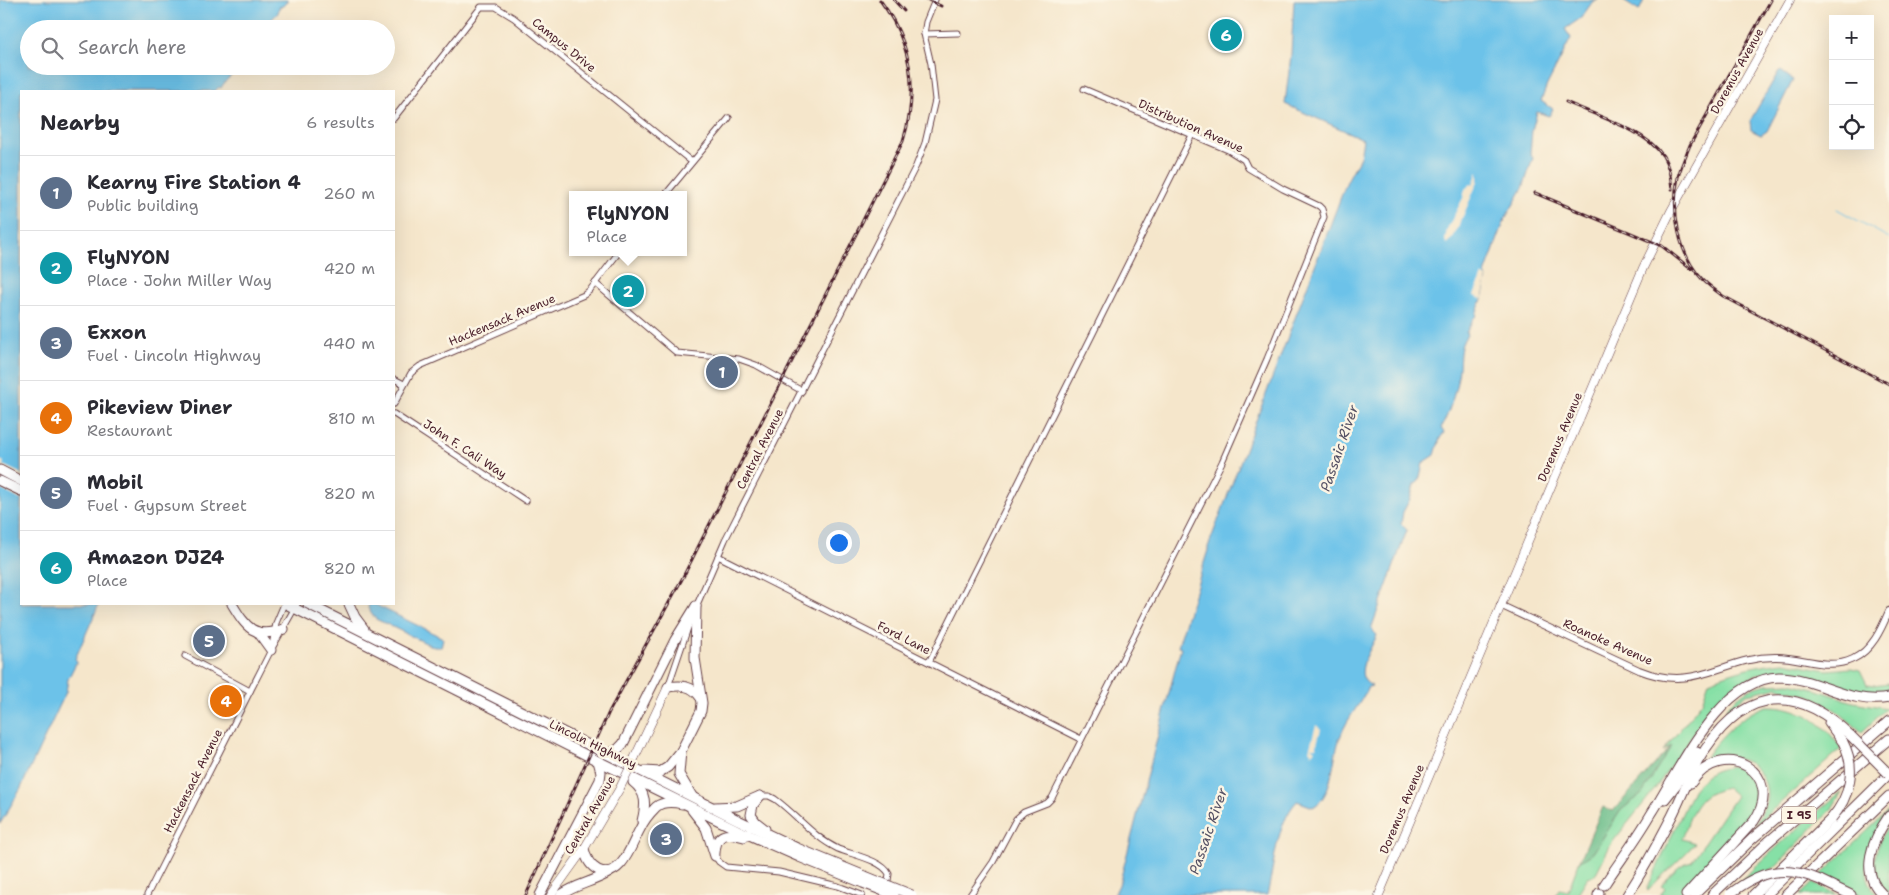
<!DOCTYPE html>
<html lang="en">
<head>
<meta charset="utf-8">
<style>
	body { margin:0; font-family:"Shantell Sans",sans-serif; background:#f7f7f7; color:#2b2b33 }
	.controls { position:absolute; right:15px; top:15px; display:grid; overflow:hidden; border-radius:0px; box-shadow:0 5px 20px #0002 }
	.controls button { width:45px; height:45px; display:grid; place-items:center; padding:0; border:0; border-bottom:1px solid #e1e1e2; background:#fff; color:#2b2b33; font:25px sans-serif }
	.you { position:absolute; left:838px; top:542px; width:18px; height:18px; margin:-12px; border:4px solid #fff; border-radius:50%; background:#1a73e8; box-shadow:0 0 0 8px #1a73e833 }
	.badge { display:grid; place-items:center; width:32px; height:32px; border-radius:50%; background:#111827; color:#fff; font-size:16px; font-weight:700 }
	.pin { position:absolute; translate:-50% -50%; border:2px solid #fff; box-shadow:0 1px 5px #0006 }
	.popup { position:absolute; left:569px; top:191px; width:118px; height:65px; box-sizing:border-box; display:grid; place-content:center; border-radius:0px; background:#fff; filter:drop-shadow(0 1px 4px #0005); font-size:16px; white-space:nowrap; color:#7c7c81 }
	.popup b { font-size:19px; color:#2b2b33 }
	.popup::after { content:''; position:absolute; left:50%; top:100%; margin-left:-10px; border:10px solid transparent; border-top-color:#fff }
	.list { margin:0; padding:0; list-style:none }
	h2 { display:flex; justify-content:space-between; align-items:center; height:65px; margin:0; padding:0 20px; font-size:21px }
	h2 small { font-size:16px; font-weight:400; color:#7c7c81 }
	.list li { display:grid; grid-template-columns:32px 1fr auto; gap:15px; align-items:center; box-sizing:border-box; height:75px; padding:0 20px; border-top:1px solid #e1e1e2 }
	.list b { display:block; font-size:19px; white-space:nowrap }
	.list p { margin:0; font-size:16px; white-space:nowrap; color:#7c7c81 }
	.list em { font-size:16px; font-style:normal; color:#7c7c81 }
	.icon { flex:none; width:28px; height:28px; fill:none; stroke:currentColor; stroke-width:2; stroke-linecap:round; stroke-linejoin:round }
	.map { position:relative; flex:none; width:1889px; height:895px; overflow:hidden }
	.search { position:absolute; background:#fff; box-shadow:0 5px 20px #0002; left:20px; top:20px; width:375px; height:55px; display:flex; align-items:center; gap:12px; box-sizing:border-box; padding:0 18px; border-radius:28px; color:#7c7c81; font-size:19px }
	.panel { position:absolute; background:#fff; box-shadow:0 5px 20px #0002; left:20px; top:90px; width:375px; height:515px; border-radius:0px }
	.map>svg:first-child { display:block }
	.green { fill:#86e0a6; stroke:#688068 }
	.forest { fill:#6cbe8b; stroke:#5b6e5b }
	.water { fill:#6cc2e9; stroke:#5b708a }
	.pier { fill:#f5e6cb }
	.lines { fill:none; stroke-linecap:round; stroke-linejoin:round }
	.stream { stroke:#6cc2e9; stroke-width:1 }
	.minor-casing { stroke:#643d43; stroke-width:7 }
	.tertiary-casing { stroke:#643d43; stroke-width:8 }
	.secondary-casing { stroke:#643d43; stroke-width:9 }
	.trunk-casing { stroke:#643d43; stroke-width:11 }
	.motorway-casing { stroke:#643d43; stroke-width:11 }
	.minor { stroke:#fff; stroke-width:5 }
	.tertiary { stroke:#fff; stroke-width:6 }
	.secondary { stroke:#fff; stroke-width:8 }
	.trunk { stroke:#fff; stroke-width:9 }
	.motorway { stroke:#fff; stroke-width:9 }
	.rail-casing { stroke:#4a1f2b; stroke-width:3 }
	.rail { stroke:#fcf5e5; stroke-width:1; stroke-dasharray:4; stroke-linecap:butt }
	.secondary-bridge-casing { stroke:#643d43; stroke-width:9; stroke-linecap:butt }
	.trunk-bridge-casing { stroke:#643d43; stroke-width:11; stroke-linecap:butt }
	.motorway-bridge-casing { stroke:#643d43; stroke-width:11; stroke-linecap:butt }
	.secondary-bridge { stroke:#fff; stroke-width:8 }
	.trunk-bridge { stroke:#fff; stroke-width:9 }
	.motorway-bridge { stroke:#fff; stroke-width:9 }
	.labels { text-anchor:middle; stroke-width:5; stroke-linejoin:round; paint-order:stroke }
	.shield { fill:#fcf5e5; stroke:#7f5f63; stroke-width:1 }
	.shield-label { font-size:11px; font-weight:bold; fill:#4a1f2b }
	.street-label { font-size:12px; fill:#4a1f2b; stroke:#fcf5e5 }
	.water-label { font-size:14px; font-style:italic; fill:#545064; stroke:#fcf5e5 }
</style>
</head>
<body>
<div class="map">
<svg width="1889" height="895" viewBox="0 0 1889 895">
	<rect width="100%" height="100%" fill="#fcf5e5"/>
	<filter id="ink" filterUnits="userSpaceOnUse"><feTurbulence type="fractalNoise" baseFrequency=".02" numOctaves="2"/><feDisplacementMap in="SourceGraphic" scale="10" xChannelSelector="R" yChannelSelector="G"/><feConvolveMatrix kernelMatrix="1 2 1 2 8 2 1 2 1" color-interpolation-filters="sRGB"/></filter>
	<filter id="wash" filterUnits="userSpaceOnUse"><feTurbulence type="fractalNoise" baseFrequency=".0096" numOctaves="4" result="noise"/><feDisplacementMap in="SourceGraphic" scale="20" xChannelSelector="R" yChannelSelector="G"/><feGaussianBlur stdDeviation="1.12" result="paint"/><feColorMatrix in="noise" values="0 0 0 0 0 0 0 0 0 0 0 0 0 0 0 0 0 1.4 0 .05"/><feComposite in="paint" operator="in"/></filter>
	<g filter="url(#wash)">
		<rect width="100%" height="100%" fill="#f5e6cb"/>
		<g class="green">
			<path d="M 1784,662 L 1827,670 L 1851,668 L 1860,670 L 1867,684 L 1873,685 L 1889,683 L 1889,692 L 1883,693 L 1862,693 L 1788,671 L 1758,674 L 1734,686 L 1715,703 L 1655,789 L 1611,844 L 1595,875 L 1588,877 L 1577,895 L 1555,895 L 1559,889 L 1568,891 L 1579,862 L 1593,853 L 1621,810 L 1642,794 L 1671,746 L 1663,751 L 1702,702 L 1709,681 C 1737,670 1755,665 1784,662 Z"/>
			<polygon points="1790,683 1818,690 1853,702 1887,708 1862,732 1837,711 1811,696 1778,687 1747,694 1726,712 1727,706 1749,689 1767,684"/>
			<path d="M 1766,706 C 1798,705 1825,722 1841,749 L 1754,826 C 1758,819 1763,812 1765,805 C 1768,796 1767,787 1763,779 C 1750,752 1722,756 1699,766 C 1716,741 1738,716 1766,706 Z"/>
			<path d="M 1734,767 C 1748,772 1758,780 1757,797 C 1756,822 1696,873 1679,895 L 1660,895 L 1665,888 L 1661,886 C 1670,876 1678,864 1692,861 L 1736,796 L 1727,788 C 1723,789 1720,789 1716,791 C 1695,796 1688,822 1682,839 L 1695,843 C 1680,861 1663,873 1648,891 L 1647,889 L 1693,790 C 1706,774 1712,769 1734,767 Z"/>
			<polygon points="1842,791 1831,810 1774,868 1727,893 1789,836"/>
			<path d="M 1889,810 C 1884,818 1880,827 1876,836 C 1867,857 1860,876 1878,895 L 1861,895 L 1820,876 Z"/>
			<path d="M 1889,824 L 1889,893 C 1866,877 1875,844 1889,824 Z"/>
			<polygon points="1813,883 1838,895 1800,895"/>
		</g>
		<polygon class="forest" points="1672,745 1642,794 1621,810 1593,853 1579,862 1603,807 1613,811"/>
		<g class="water">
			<path d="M 0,0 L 288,0 L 283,6 L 279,7 L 278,13 L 272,19 L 268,29 L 29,29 L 29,66 L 239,66 L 241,69 C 233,74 226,79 221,88 L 219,87 L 215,91 L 21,91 L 21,604 L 99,604 L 75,659 L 77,661 L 68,679 L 66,692 L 20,790 L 0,824 Z"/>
			<path d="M 1294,0 L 1598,0 L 1593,1 L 1581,18 L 1565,29 L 1571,38 L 1547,85 L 1541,101 L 1553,109 L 1549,116 L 1537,112 L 1532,130 L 1530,154 L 1533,158 L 1523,188 L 1505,219 L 1485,274 L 1487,278 L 1482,299 L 1476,314 L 1477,315 L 1473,319 L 1466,333 L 1467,335 C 1457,347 1461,362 1458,376 C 1456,391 1448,416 1441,428 L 1444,433 L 1440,438 L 1435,455 L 1423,463 L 1419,481 L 1414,485 L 1410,499 L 1403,512 L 1401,524 L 1407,530 L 1371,629 L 1377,635 C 1371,650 1350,676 1372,686 L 1368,687 C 1361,704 1347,718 1341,735 C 1332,756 1334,796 1313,807 L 1297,801 C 1275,826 1275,864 1267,895 L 1114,895 L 1119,885 L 1181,647 L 1178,646 L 1208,550 L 1208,547 L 1347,181 L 1360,157 L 1363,139 L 1285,104 L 1291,55 Z"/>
			<polygon points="1622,0 1644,0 1639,11"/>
			<polygon points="1779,71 1781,71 1793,80 1767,131 1761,135 1751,130 1750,121"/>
			<polygon points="369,604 374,604 443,638 441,647 434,647 376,619 368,608"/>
		</g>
		<g class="pier">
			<polygon points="1478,171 1478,181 1461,221 1453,238 1446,244 1445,240 1447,229 1463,198 1465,189 1471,184 1473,185"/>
			<polygon points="1482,275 1487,278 1482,299 1474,296"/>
			<polygon points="0,460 4,462 3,465 20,473 21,475 21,500 0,489"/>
			<polygon points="1316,725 1321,729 1316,747 1311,747 1315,750 1312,754 1309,750"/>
		</g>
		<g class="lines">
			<polyline class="stream" points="1837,209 1889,238"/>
		</g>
	</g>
	<g filter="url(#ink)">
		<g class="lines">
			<g class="minor-casing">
				<g id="minor">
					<polyline points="924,34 958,33"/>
					<polyline points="394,118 481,7 496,7 514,18 692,162"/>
					<polyline points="665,195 729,118"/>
					<polyline points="595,283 677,353 739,359 756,365 802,391"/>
					<polyline points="394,379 404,384"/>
					<polyline points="394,404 411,373 420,366 584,295 590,290 619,252"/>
					<polyline points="394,414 526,501"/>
					<polyline points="718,556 1081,739"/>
					<polyline points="696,607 725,540 916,166 925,143 935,100 931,64 924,34 926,22 935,0"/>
					<polyline points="272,646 276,623 284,604"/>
					<polyline points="185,656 250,691"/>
					<polyline points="929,662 1192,135"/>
					<polyline points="668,687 691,619"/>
					<path d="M 760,796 L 769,796 L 775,799 C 797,815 813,837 838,849 C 853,855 882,860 889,874 L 887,887"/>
					<polyline points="715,856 719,862 726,867 779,872 838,886 862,895"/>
					<polyline points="147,895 271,650 297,604"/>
					<polyline points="970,895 993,862 1016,819 1024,812 1047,803 1052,798 1222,462 1267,359 1324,217 1322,209 1319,206 1283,189 1248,168 1244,160 1228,150 1084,89"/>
				</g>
			</g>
			<g class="tertiary-casing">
				<path id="tertiary" d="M 1500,605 L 1639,670 C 1698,694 1723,656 1777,657 C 1803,657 1828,671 1853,659 C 1872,650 1881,630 1889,611"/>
			</g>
			<g class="secondary-casing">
				<g id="secondary">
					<polyline points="635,757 668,687"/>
					<polyline points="551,895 584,849 620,788"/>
					<polyline points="1379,895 1643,268 1671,211 1790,0"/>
				</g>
			</g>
			<g class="trunk-casing">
				<g id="trunk">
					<polyline points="0,470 21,481"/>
					<polyline points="0,481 21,491"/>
					<path d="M 232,604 C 246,627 254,640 284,629"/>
					<polyline points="286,604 598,761 738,830 799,857 863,883"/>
					<polyline points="308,604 738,820 797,848 865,876"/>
					<polyline points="349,604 355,617 364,629"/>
					<polyline points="258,632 271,650"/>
					<path d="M 668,687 C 681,685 692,685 700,697"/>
					<polyline points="681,751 679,774 692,796"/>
					<polyline points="607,754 617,750 623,744 675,640 696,606"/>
					<polyline points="645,771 660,772 668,767 681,751 701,711 702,703 695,658 696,606"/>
					<path d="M 633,782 C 647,793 646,805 642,821"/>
					<polyline points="760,796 753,805 751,815 756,822 765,829"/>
					<polyline points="715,807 737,806 760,796"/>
					<polyline points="692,810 706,828 715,856"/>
					<path d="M 584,849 C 586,858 590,866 598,870 C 621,881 632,843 640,829 C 643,822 650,813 656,807 C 663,801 673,802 682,804"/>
					<path d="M 715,853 C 716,833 726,832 744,837"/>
					<polyline points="540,895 600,780 601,772 598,761"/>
					<path d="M 561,895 C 576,884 594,882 610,872"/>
				</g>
			</g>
			<g class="motorway-casing">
				<g id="motorway">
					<polyline points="1829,723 1843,742"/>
					<polyline points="1665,799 1676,785 1697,752"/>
					<polyline points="1820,880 1851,895"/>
					<path d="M 1604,885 C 1619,862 1636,840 1650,816 C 1679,772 1718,679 1779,677 C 1817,677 1850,706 1889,698"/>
					<polyline points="1598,895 1599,893"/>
					<path d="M 1627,895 C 1644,870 1658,843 1672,816 C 1681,798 1688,779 1698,761 C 1738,692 1791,678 1851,736"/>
					<path d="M 1686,895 L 1754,821 C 1787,773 1723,736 1691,783"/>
					<polyline points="1694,895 1752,839 1889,721"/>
					<polyline points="1712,895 1768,842 1889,739"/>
					<polyline points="1753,895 1831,819"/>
					<polyline points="1766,895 1889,774"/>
					<polyline points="1786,895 1889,796"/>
					<path d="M 1883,895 C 1858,872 1873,839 1889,816"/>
				</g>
			</g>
			<use href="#minor" class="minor"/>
			<use href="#tertiary" class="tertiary"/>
			<use href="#secondary" class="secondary"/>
			<use href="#trunk" class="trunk"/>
			<use href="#motorway" class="motorway"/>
			<g class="rail-casing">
				<g id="rail">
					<polyline points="894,0 904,11"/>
					<polyline points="928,0 941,6"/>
					<path d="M 1771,0 L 1690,145 C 1686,155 1681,166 1678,177 C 1671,210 1678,254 1702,279 C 1708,285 1716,291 1723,296 L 1889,384"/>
					<path d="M 1566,102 C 1594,115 1646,130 1663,156 C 1669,166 1671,177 1672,189"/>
					<polyline points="1535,193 1662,246 1691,269"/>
					<path d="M 526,895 L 609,712 L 682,579 L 903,141 C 919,90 912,43 880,0"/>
				</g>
			</g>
			<use href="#rail" class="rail"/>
			<g class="secondary-bridge-casing">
				<polyline id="secondary-bridge" points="620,788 635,757"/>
			</g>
			<g class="trunk-bridge-casing">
				<g id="trunk-bridge">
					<polyline points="865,876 912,895"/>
					<polyline points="863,883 894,895"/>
				</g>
			</g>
			<g class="motorway-bridge-casing">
				<g id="motorway-bridge">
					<polyline points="1851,736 1889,774"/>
					<path d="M 1831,819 C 1850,797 1857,769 1843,742"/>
					<path d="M 1730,894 C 1760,871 1784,864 1820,880"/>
				</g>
			</g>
			<use href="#secondary-bridge" class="secondary-bridge"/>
			<use href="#trunk-bridge" class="trunk-bridge"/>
			<use href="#motorway-bridge" class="motorway-bridge"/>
		</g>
	</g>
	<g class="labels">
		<rect class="shield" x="1781.5" y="806.5" width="35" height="17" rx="4"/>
		<g class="shield-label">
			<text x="1799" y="819">I 95</text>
		</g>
		<g class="street-label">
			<text transform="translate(564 45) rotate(39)" y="4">Campus Drive</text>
			<text transform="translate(1737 71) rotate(-61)" y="4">Doremus Avenue</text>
			<text transform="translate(1191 126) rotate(24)" y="4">Distribution Avenue</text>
			<text transform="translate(502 320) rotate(-23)" y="4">Hackensack Avenue</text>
			<text transform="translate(1560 437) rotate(-67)" y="4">Doremus Avenue</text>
			<text transform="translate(465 449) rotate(33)" y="4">John F. Cali Way</text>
			<text transform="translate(760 449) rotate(-63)" y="4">Central Avenue</text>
			<text transform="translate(904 638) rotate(27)" y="4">Ford Lane</text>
			<text transform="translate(1608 642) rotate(24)" y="4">Roanoke Avenue</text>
			<text transform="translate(593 744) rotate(26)" y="4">Lincoln Highway</text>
			<text transform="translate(193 781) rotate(-63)" y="4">Hackensack Avenue</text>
			<text transform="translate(1402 809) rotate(-67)" y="4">Doremus Avenue</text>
			<text transform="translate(590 815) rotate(-60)" y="4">Central Avenue</text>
		</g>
		<g class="water-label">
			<text transform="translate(1339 448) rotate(-71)" y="5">Passaic River</text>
			<text transform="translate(1208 831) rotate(-71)" y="5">Passaic River</text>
		</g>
	</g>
</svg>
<div class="controls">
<button>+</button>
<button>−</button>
<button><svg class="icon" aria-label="locate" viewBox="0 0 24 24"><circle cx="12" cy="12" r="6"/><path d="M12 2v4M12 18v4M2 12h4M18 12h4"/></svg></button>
</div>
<div class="you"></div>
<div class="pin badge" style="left:722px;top:372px;background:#5c6f8a">1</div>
<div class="pin badge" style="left:628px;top:291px;background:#0f9aa8">2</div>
<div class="popup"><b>FlyNYON</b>Place</div>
<div class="pin badge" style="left:666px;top:839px;background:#5c6f8a">3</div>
<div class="pin badge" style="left:226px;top:701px;background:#e8710a">4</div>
<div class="pin badge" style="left:209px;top:641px;background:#5c6f8a">5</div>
<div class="pin badge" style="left:1226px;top:35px;background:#0f9aa8">6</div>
<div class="search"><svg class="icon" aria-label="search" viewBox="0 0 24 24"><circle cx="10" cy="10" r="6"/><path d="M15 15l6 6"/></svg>Search here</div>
<section class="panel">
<h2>Nearby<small>6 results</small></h2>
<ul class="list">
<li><span class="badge" style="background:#5c6f8a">1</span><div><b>Kearny Fire Station 4</b><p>Public building</p></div><em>260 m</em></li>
<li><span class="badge" style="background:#0f9aa8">2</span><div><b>FlyNYON</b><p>Place · John Miller Way</p></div><em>420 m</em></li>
<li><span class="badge" style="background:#5c6f8a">3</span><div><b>Exxon</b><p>Fuel · Lincoln Highway</p></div><em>440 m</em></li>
<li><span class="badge" style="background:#e8710a">4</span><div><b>Pikeview Diner</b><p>Restaurant</p></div><em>810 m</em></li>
<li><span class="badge" style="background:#5c6f8a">5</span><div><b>Mobil</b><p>Fuel · Gypsum Street</p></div><em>820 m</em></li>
<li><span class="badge" style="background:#0f9aa8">6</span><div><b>Amazon DJZ4</b><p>Place</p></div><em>820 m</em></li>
</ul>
</section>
</div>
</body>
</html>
